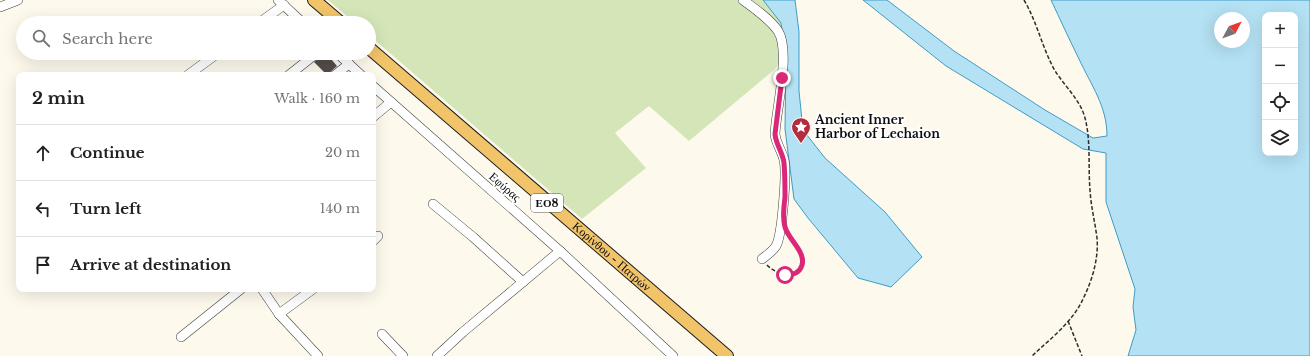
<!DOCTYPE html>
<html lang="en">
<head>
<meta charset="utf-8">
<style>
	body { margin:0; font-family:"Libre Baskerville",serif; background:#f6f6f6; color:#202124 }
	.controls { position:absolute; right:12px; top:12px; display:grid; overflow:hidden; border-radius:8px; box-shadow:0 4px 16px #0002 }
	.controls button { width:36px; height:36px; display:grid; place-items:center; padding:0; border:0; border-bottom:1px solid #e0e0e0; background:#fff; color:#202124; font:20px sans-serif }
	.compass { position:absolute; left:1214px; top:12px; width:36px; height:36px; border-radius:50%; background:#fff; box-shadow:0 4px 16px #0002; rotate:49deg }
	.stop { position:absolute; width:12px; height:12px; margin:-9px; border:3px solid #db2777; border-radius:50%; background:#fff }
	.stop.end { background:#db2777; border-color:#fff; box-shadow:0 1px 4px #0008 }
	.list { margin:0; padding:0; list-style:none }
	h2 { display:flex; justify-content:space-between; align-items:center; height:52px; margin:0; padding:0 16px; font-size:17px }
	h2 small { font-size:13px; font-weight:400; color:#757577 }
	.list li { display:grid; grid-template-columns:26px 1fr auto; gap:12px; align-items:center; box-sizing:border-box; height:56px; padding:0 16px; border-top:1px solid #e0e0e0 }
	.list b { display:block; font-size:15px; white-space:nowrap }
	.list em { font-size:13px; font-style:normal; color:#757577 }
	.icon { flex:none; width:22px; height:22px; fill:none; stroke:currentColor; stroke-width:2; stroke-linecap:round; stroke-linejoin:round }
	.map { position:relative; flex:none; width:1310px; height:356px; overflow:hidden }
	.search { position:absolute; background:#fff; box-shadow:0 4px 16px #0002; left:16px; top:16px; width:360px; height:44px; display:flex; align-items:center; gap:10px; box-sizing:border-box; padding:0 14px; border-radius:22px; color:#757577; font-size:15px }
	.panel { position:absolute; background:#fff; box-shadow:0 4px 16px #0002; left:16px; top:72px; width:360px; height:220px; border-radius:8px }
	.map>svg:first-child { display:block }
	.green { fill:#d4e6b8 }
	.water { fill:#b4e1f3; stroke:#3f9cc6; fill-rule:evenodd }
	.building { fill:#544d49 }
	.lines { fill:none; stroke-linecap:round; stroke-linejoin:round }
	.minor-casing { stroke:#3f3f3f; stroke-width:10 }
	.major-casing { stroke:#1d1d1d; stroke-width:14 }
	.path { stroke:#2e2e2e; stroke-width:1.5; stroke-dasharray:4 2; stroke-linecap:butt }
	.minor { stroke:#fff; stroke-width:9 }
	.major { stroke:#f1c46a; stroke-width:12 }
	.route { stroke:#db2777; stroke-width:5 }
	.labels { text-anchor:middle; stroke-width:4; stroke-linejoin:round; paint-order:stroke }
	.shield { fill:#fff; stroke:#555; stroke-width:1 }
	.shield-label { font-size:11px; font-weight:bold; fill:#0c0c0c }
	.poi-label { font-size:12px; font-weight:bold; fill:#0c0c0c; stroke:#fff; text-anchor:start }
	.street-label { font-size:12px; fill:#0c0c0c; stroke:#fff }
</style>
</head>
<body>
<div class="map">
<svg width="1310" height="356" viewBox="0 0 1310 356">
	<rect width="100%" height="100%" fill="#fef9ed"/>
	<polygon class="green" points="328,0 763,0 781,23 786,57 774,70 689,141 649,106 615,133 646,168 582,219 369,35 369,23 355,23"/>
	<g class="water">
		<polygon points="763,0 795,0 799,32 799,91 803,130 825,158 885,212 922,257 891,287 858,278 808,218 794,199 785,129 786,57 781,23"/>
		<path d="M 863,0 L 887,0 L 954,51 L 1045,110 L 1093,138 L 1107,136 C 1107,106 1091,85 1079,59 C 1069,39 1060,19 1051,0 L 1310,0 L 1310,356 L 1128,356 L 1136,330 L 1133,307 L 1135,289 L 1106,202 L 1106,153 L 1083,149 L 946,66 ZM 1265,15 L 1295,15 L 1295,153 L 1265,153 ZM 1220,18 L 1244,18 L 1244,42 L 1220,42 Z"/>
	</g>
	<polygon class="building" points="326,53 337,66 327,75 314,62"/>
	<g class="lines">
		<g class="minor-casing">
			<g id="minor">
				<polyline points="278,0 303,23"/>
				<path d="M 743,0 C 755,9 770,19 778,31 C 791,51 776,110 775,134 C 776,144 782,151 784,160 C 787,173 782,236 776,246 C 773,251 767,255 762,259"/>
				<polyline points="0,7 18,0"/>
				<polyline points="259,23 284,5"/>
				<polyline points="337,53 361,75"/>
				<polyline points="188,75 218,53"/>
				<polyline points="289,75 317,53"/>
				<polyline points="335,75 349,64"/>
				<polyline points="373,86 560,251 673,356"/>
				<polyline points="373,117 391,102"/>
				<polyline points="433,204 473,237 523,282"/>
				<polyline points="373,241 378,236"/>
				<polyline points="262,289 279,314"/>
				<polyline points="313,289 279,314 318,356"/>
				<polyline points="382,334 403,356"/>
				<polyline points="181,337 241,289"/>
				<polyline points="437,356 463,332 560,251"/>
			</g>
		</g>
		<g class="major-casing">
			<g id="major">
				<polyline points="314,0 341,23"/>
				<path id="s1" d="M 369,48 L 727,356"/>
			</g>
		</g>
		<g class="path">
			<path d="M 1024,0 C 1037,22 1042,47 1054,69 C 1064,86 1080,99 1085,118 C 1091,141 1088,166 1090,190 C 1091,207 1095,222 1097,238 C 1099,260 1091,284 1081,303 C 1070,324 1049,340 1032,356"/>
			<path d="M 767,265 C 776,275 804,282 802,260 C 801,250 793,244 789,236"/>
			<polyline points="1068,321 1082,356"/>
		</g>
		<use href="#minor" class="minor"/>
		<use href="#major" class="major"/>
	</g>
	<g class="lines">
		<path class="route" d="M 782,78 L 775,134 C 776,145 783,153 784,163 C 785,174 785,186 785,197 C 784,208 782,216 785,227 C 788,239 806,252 802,265 C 800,273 792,275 785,275"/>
	</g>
	<defs>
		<g id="sight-pin" transform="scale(1)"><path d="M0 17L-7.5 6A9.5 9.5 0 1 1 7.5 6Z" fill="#b52c3f" stroke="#fff"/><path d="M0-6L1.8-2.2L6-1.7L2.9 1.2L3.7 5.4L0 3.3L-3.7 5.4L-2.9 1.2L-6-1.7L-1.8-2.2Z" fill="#fff"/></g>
	</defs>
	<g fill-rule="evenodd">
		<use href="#sight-pin" x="801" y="127"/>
	</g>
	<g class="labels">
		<rect class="shield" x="531" y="194" width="32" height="18" rx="3"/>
		<g class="shield-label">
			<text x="547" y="207">ΕΟ8</text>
		</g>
		<g class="poi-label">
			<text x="815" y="124">Ancient Inner<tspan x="815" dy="14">Harbor of Lechaion</tspan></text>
		</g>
		<g class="street-label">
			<text transform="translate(505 187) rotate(41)" y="4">Εφύρας</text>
			<text dy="4" stroke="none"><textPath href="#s1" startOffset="320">Κορίνθου - Πατρών</textPath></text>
		</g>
	</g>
</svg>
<div class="controls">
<button>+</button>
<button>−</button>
<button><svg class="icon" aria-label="locate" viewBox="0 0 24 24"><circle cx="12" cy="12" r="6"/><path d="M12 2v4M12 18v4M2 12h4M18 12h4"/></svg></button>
<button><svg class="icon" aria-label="layers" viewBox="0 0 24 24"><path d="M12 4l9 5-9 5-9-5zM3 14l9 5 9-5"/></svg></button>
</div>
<svg class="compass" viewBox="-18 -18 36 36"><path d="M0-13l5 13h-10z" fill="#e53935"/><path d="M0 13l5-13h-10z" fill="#757577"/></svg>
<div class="stop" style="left:785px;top:275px"></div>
<div class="stop end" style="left:782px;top:78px"></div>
<div class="search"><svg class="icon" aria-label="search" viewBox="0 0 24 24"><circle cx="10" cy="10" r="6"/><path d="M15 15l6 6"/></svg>Search here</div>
<section class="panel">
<h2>2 min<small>Walk · 160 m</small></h2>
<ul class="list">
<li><svg class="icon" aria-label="ahead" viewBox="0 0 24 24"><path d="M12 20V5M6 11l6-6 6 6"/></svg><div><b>Continue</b></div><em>20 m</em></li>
<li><svg class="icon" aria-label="left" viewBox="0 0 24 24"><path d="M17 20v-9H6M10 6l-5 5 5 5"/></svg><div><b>Turn left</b></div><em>140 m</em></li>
<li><svg class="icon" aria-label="arrive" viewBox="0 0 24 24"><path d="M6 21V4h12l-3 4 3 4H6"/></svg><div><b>Arrive at destination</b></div></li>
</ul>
</section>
</div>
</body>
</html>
